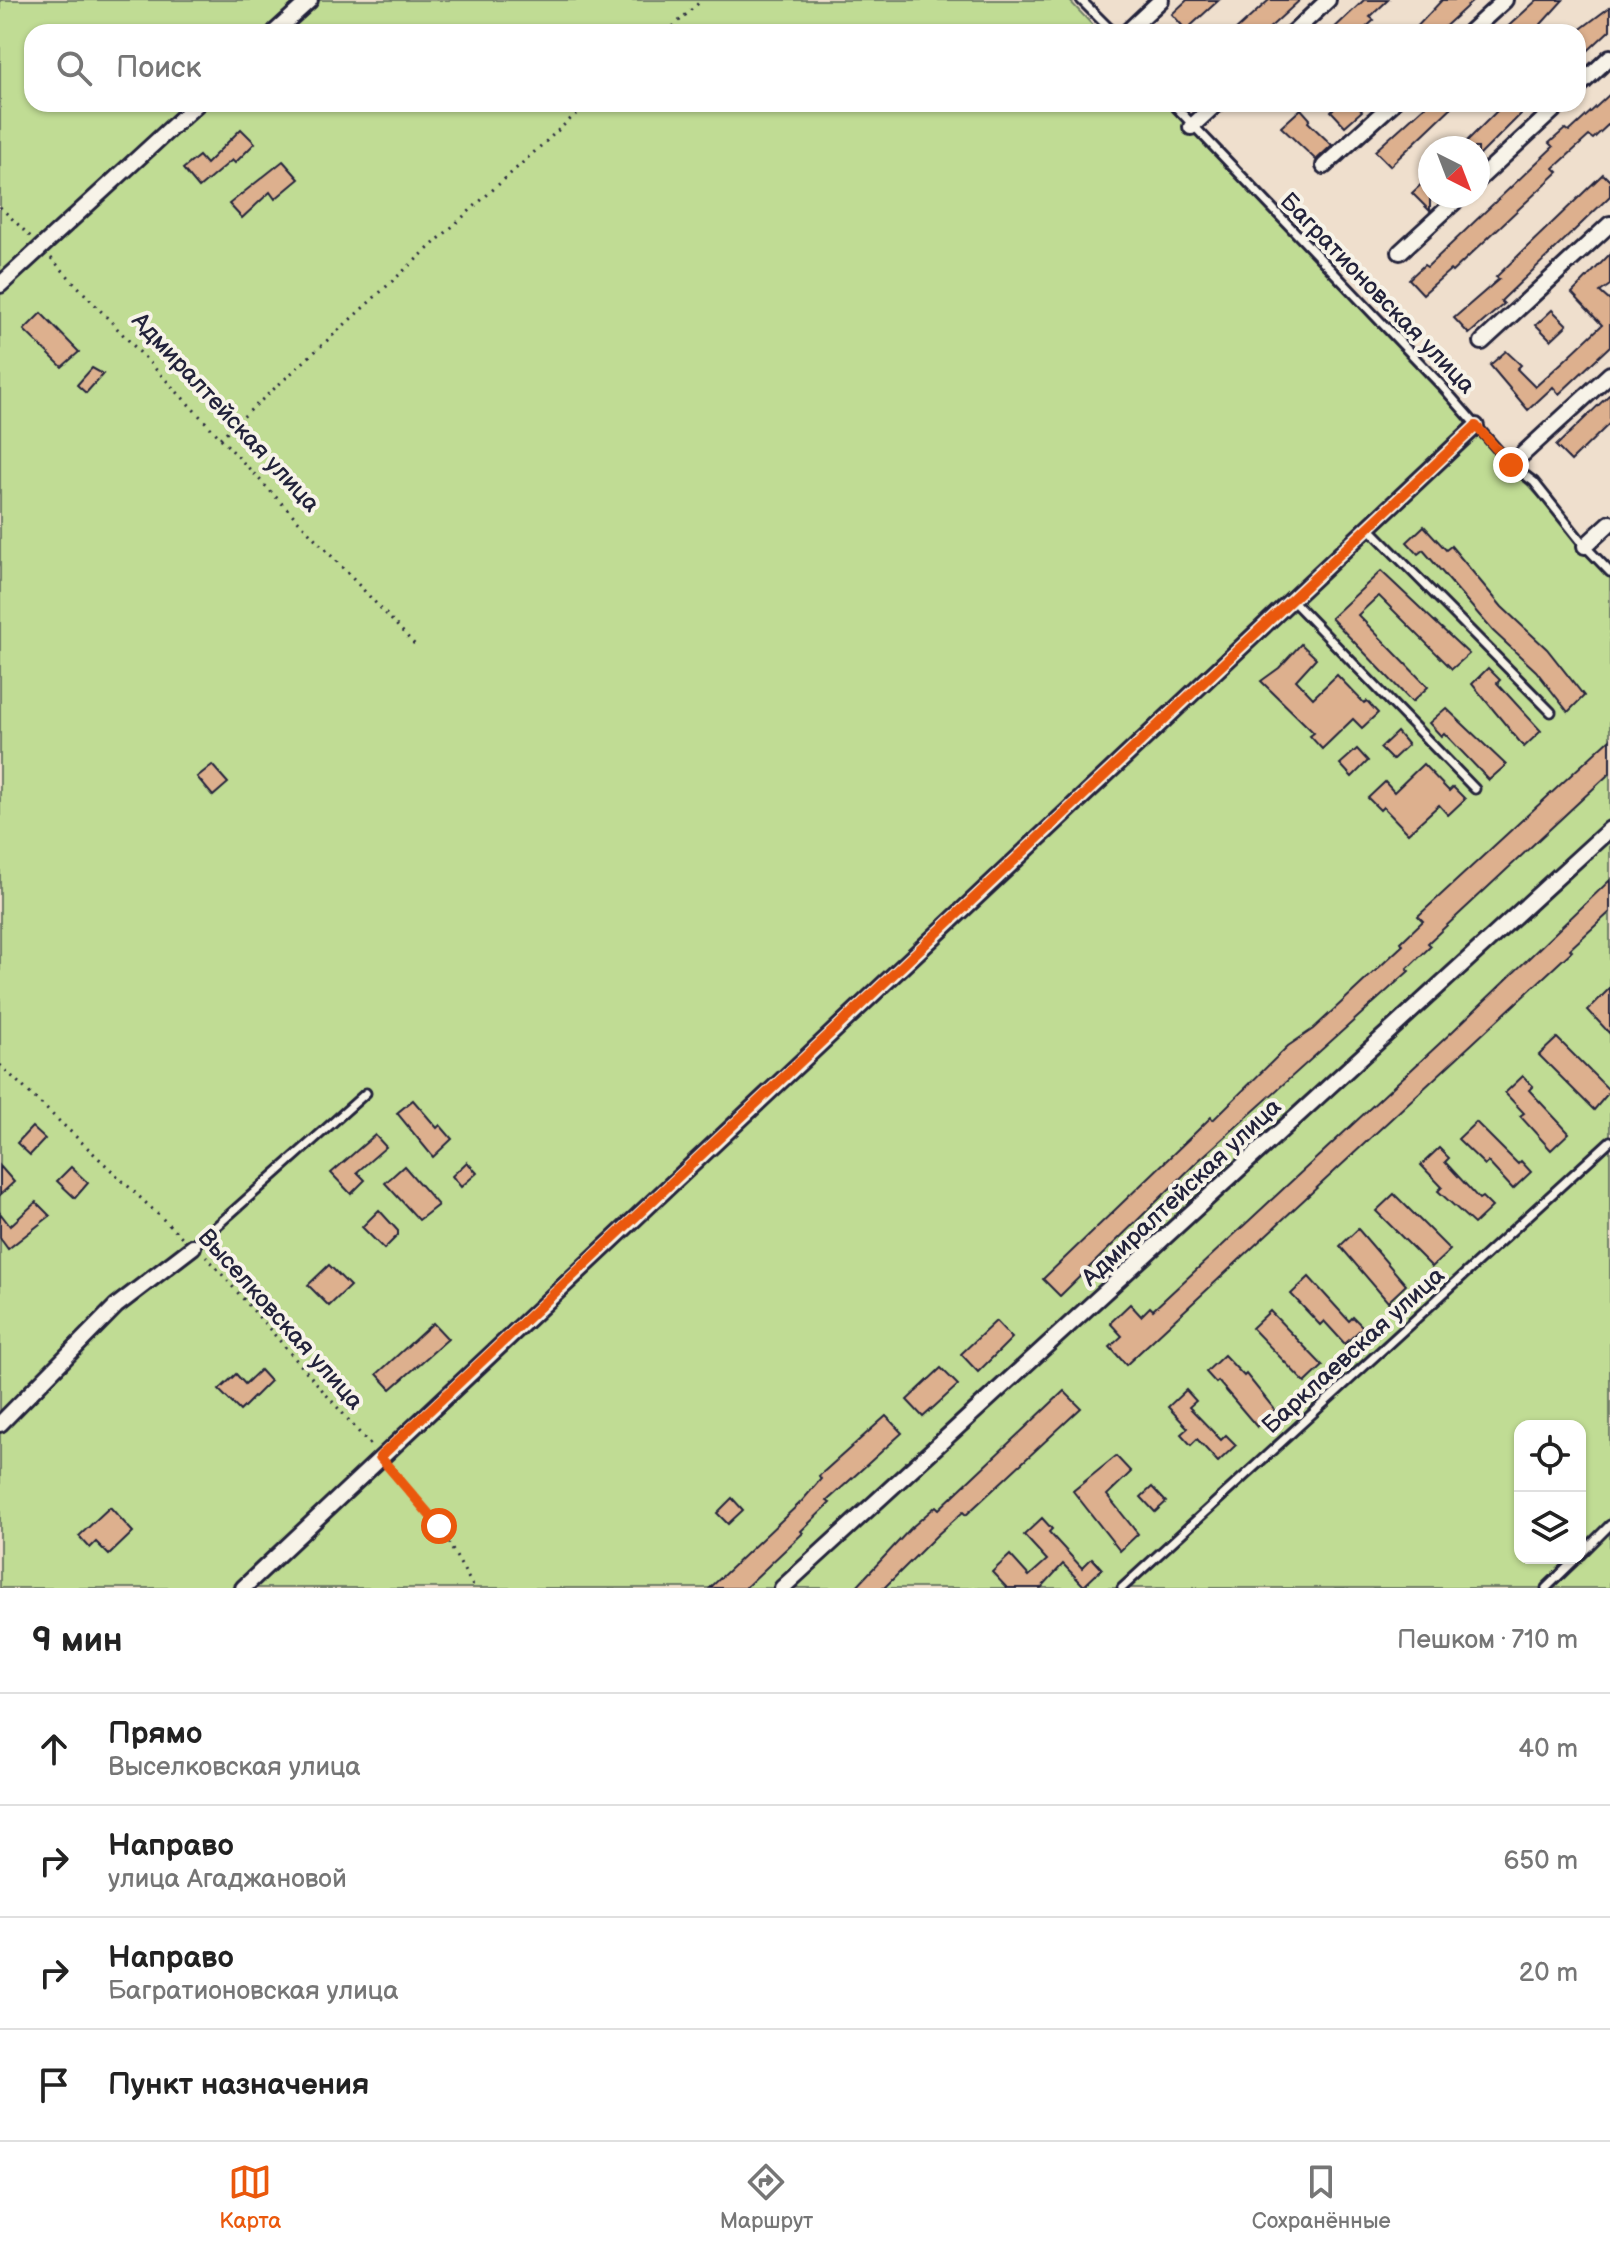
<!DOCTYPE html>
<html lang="ru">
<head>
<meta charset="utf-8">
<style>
	body { margin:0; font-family:"Balsamiq Sans",sans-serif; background:#f6f6f6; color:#222 }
	.controls { position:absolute; right:24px; bottom:24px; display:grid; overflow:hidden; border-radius:16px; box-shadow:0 2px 6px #0004 }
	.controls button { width:72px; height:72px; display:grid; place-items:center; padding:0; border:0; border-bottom:2px solid #e0e0e0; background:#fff; color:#222; font:40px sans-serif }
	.compass { position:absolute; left:1418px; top:136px; width:72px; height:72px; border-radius:50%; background:#fff; box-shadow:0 2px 6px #0004; rotate:138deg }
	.stop { position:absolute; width:24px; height:24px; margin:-18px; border:6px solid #ea580c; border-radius:50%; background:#fff }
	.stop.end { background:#ea580c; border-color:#fff; box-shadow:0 2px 8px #0008 }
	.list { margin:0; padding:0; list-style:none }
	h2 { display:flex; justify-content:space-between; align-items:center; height:104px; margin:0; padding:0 32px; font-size:34px }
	h2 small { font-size:26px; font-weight:400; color:#767676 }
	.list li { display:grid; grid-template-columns:52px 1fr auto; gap:24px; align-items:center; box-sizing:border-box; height:112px; padding:0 32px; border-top:2px solid #e0e0e0 }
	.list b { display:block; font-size:30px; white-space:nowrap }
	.list p { margin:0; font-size:26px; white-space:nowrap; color:#767676 }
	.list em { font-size:26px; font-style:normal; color:#767676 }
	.icon { flex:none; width:44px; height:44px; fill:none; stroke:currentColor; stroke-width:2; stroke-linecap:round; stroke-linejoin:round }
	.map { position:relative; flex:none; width:1610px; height:1588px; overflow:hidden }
	.search { position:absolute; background:#fff; box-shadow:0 2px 6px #0004; left:24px; right:24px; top:24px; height:88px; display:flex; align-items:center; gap:20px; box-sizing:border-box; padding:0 28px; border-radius:24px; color:#767676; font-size:30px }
	.sheet { height:552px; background:#fff }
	nav { display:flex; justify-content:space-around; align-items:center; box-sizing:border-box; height:112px; border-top:2px solid #e0e0e0; background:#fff; font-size:22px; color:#767676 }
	nav a { display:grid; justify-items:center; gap:4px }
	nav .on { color:#ea580c }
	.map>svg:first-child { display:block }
	.green { fill:#c0dc94; stroke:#717f68; stroke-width:2; fill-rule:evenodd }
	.building { fill:#ddb08e; stroke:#22223b; stroke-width:2 }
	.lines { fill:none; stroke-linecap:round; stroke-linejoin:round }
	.lane-casing { stroke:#22223b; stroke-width:13 }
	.street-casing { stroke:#22223b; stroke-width:20 }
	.path { stroke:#22223b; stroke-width:3; stroke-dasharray:2 6; stroke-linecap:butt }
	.lane { stroke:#f7f3e8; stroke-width:7 }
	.street { stroke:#f7f3e8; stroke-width:14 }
	.route { stroke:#ea580c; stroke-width:10 }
	.labels { text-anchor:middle; stroke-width:8; stroke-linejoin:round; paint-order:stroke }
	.street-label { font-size:24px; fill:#22223b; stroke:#f7f3e8 }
</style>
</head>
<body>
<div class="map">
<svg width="1610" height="1588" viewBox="0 0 1610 1588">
	<rect width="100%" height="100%" fill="#efdfcd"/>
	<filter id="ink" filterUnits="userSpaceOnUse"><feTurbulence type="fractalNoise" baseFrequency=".0125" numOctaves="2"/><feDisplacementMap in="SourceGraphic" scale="16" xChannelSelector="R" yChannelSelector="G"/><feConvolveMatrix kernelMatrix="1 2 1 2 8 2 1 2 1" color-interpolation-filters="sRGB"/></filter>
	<g filter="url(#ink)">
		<path class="green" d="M 0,0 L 1069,0 L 1099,32 L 32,32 L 32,104 L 1167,104 L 1610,572 L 1610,1588 L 0,1588 ZM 1520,1426 L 1580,1426 L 1580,1558 L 1520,1558 Z"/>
		<g class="building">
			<polygon points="1187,0 1219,0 1186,30 1172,14"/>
			<polygon points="1269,0 1300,0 1265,32 1234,32"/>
			<polygon points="1364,0 1388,0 1370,17 1374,20 1361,32 1330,32"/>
			<polygon points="1442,0 1474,0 1439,32 1412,32"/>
			<polygon points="1537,0 1563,0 1534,32 1502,32"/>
			<polygon points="1610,7 1610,30 1578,60 1578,31"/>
			<polygon points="1610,94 1610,123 1593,139 1589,136 1554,168 1558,172 1452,272 1450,270 1423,294 1409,279 1424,265 1427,267 1553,147 1549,143 1565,129 1569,132"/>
			<polygon points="1338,104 1355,104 1362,111 1345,126 1331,111"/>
			<polygon points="1427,104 1455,104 1390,166 1375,151"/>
			<polygon points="1504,104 1531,104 1478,157 1478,148 1460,148"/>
			<polygon points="1301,109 1310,119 1308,122 1332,145 1316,160 1281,127"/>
			<polygon points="241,129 255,143 235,163 232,160 199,188 183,169 199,156 206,164"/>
			<polygon points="283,161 299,179 275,199 270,192 242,218 229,204"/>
			<polygon points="1603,174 1610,181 1610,196 1501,301 1504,304 1469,334 1454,318 1499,279 1496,277"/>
			<polygon points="1430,176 1430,211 1412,193"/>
			<polygon points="1610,254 1610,285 1600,292 1610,301 1610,346 1559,394 1553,387 1528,410 1490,365 1506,351 1521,365 1517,369 1535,387 1567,358 1602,325 1572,293"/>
			<polygon points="1552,310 1567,325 1551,340 1536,325"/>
			<polygon points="41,313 79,352 62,367 24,330"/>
			<polygon points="92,368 103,374 86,393 77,385"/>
			<polygon points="1610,394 1610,423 1571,461 1556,446"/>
			<polygon points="1424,526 1446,550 1451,546 1502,607 1547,649 1584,696 1568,712 1536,671 1493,631 1423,550 1418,554 1407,542"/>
			<polygon points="1381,571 1469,654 1452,669 1379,596 1375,599 1358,615 1428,687 1412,702 1331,618"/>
			<polygon points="1301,644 1316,658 1296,680 1313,698 1337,675 1364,703 1367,701 1378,713 1362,728 1353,719 1322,749 1310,736 1314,733 1261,681 1279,668"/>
			<polygon points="1488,668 1500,680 1497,683 1541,731 1524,747 1472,684"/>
			<polygon points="1446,708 1506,765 1489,780 1444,733 1441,736 1429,723"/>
			<polygon points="1397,732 1408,745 1392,760 1380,748"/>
			<polygon points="1610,739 1610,773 1428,943 1431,946 1407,969 1409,971 1198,1161 1060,1296 1043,1279 1197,1131 1211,1117 1213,1120 1288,1046 1313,1029 1403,945 1401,942 1423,921 1418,916"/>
			<polygon points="1357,749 1368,761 1352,777 1340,764"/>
			<polygon points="1423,764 1449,791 1453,787 1465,799 1448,815 1439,805 1408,833 1383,807 1380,810 1368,798 1385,782 1394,792"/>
			<polygon points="212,765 228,783 213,796 197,777"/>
			<polygon points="1610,880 1610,912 1570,949 1572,951 1126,1365 1110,1347 1122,1336 1110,1323 1130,1304 1141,1316 1150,1307 1153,1310 1453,1031"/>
			<polygon points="1610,988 1610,1034 1588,1010"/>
			<polygon points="1557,1038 1610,1091 1594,1110 1539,1055"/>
			<polygon points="1523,1076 1533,1086 1529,1090 1569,1133 1551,1150 1520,1116 1524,1113 1505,1093"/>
			<polygon points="413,1100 437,1128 440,1125 452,1139 433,1157 397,1113"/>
			<polygon points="1476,1122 1518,1164 1521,1161 1531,1172 1513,1189 1488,1162 1485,1165 1458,1139"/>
			<polygon points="32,1127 45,1139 30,1155 17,1143"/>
			<polygon points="375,1135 386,1147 357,1172 365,1180 351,1194 331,1173"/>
			<polygon points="1439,1148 1449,1158 1445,1162 1479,1199 1482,1197 1492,1207 1474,1224 1438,1191 1442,1187 1421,1165"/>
			<polygon points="467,1162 477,1173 461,1187 452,1176"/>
			<polygon points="0,1166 14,1182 0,1195"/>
			<polygon points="404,1166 438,1205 419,1220 385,1183"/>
			<polygon points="71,1167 88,1183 75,1198 57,1181"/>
			<polygon points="1394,1194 1450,1250 1432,1267 1376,1211"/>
			<polygon points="36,1202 50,1216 8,1249 0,1238 0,1213 10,1226"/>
			<polygon points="379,1210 398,1231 398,1235 384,1249 362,1227"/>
			<polygon points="1358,1229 1406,1285 1388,1302 1340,1246"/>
			<polygon points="329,1265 350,1286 329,1306 308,1285"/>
			<polygon points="1309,1277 1349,1321 1353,1317 1363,1327 1345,1344 1324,1321 1320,1325 1291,1294"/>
			<polygon points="1270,1311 1323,1366 1305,1383 1252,1328"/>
			<polygon points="996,1321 1012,1338 978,1372 961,1354"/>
			<polygon points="433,1323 448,1339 391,1389 377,1374"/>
			<polygon points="1224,1355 1244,1376 1246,1374 1275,1410 1257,1427 1218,1381 1216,1383 1206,1372"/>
			<polygon points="941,1368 958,1385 923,1417 907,1400"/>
			<polygon points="260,1370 270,1381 240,1411 219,1390 236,1374 245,1384"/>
			<polygon points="1186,1390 1196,1401 1189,1407 1221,1440 1226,1435 1236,1445 1218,1462 1197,1439 1191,1445 1181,1434 1188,1428 1168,1407"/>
			<polygon points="1064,1391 1081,1408 1067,1421 966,1515 963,1512 937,1535 884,1588 855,1588 911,1528 936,1506 939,1509"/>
			<polygon points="886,1416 902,1433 827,1501 830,1503 801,1531 803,1533 745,1588 710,1588 801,1502 821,1479 819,1476"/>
			<polygon points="1116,1456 1131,1472 1107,1495 1138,1534 1120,1551 1073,1491"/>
			<polygon points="1152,1487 1166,1502 1155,1512 1141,1497"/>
			<polygon points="732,1498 743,1510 728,1524 717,1513"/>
			<polygon points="110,1507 133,1532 109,1555 96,1542 90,1548 79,1536"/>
			<polygon points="1042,1518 1052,1529 1049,1532 1082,1568 1092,1558 1102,1569 1084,1586 1063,1564 1041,1588 1007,1588 992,1572 1010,1555 1029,1576 1047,1560 1024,1535"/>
		</g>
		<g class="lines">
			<g class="lane-casing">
				<g id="lane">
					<polyline points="1081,0 1113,32"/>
					<polyline points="1173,104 1441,385 1511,465 1534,482 1585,546 1610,572"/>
					<polyline points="1368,527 1551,712"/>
					<polyline points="1291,599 1475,789"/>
					<polyline points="193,1247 366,1093"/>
					<polyline points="1580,1555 1610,1525"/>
					<polyline points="1122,1588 1610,1141"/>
					<polyline points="1546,1588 1577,1558"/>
				</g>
			</g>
			<g class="street-casing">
				<g id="street">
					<polyline points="275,32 310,0"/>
					<polyline points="1127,32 1161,0"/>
					<polyline points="1294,32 1328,0"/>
					<polyline points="1470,32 1505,0"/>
					<polyline points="1578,87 1610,57"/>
					<polyline points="1191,127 1216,104"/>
					<polyline points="1324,166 1392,104"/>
					<polyline points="1478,180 1560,104"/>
					<polyline points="1400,252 1461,196"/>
					<polyline points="0,285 197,104"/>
					<polyline points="1482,342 1610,224"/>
					<polyline points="1511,465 1610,374"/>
					<polyline points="1585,546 1610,523"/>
					<polyline points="0,1424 116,1306 193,1247"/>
					<polyline points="243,1588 1476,426"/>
					<polyline points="782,1588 1610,829"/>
				</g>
			</g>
			<g class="path">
				<polyline points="667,32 702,0"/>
				<polyline points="0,207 32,238"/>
				<polyline points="51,258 418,648"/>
				<polyline points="220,438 587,104"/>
				<polyline points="0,1065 184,1239"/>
				<polyline points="206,1256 371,1446"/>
				<polyline points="389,1467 439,1526 474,1588"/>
			</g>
			<use href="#lane" class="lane"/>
			<use href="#street" class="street"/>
		</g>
	</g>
	<g class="lines" filter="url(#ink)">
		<polyline class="route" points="439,1526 380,1457 1476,426 1511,465"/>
	</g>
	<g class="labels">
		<g class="street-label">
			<text transform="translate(1378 293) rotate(46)" y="8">Багратионовская улица</text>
			<text transform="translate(226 412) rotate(47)" y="8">Адмиралтейская улица</text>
			<text transform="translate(1181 1192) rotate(-43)" y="8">Адмиралтейская улица</text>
			<text transform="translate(281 1319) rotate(48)" y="8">Выселковская улица</text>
			<text transform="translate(1353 1350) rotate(-42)" y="8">Барклаевская улица</text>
		</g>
	</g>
</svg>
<div class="controls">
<button><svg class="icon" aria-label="locate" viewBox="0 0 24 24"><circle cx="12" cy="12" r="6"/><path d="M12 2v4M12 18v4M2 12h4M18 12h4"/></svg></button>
<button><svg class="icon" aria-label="layers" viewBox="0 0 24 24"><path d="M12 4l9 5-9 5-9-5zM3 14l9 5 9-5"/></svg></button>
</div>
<svg class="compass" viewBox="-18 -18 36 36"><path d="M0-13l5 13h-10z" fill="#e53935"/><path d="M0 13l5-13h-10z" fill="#767676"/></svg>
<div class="stop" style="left:439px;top:1526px"></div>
<div class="stop end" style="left:1511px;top:465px"></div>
<div class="search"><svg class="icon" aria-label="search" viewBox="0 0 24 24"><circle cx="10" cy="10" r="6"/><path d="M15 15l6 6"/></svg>Поиск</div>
</div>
<section class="sheet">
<h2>9 мин<small>Пешком · 710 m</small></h2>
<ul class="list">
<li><svg class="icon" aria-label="ahead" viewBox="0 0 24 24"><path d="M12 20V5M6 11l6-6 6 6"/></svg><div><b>Прямо</b><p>Выселковская улица</p></div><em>40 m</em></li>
<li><svg class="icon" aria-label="right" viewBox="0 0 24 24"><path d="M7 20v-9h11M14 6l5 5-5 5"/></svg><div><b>Направо</b><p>улица Агаджановой</p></div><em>650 m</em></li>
<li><svg class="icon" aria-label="right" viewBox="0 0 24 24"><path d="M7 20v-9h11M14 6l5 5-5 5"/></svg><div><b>Направо</b><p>Багратионовская улица</p></div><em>20 m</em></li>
<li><svg class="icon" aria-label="arrive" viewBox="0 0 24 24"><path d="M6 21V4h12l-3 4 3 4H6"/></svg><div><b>Пункт назначения</b></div></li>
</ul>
</section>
<nav>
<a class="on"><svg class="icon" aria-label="map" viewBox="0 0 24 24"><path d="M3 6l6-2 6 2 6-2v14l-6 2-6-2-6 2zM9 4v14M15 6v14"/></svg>Карта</a>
<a><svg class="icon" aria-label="directions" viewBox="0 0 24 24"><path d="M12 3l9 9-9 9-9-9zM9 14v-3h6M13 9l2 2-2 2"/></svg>Маршрут</a>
<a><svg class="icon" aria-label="saved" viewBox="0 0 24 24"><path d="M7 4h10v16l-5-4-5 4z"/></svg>Сохранённые</a>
</nav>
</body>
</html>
